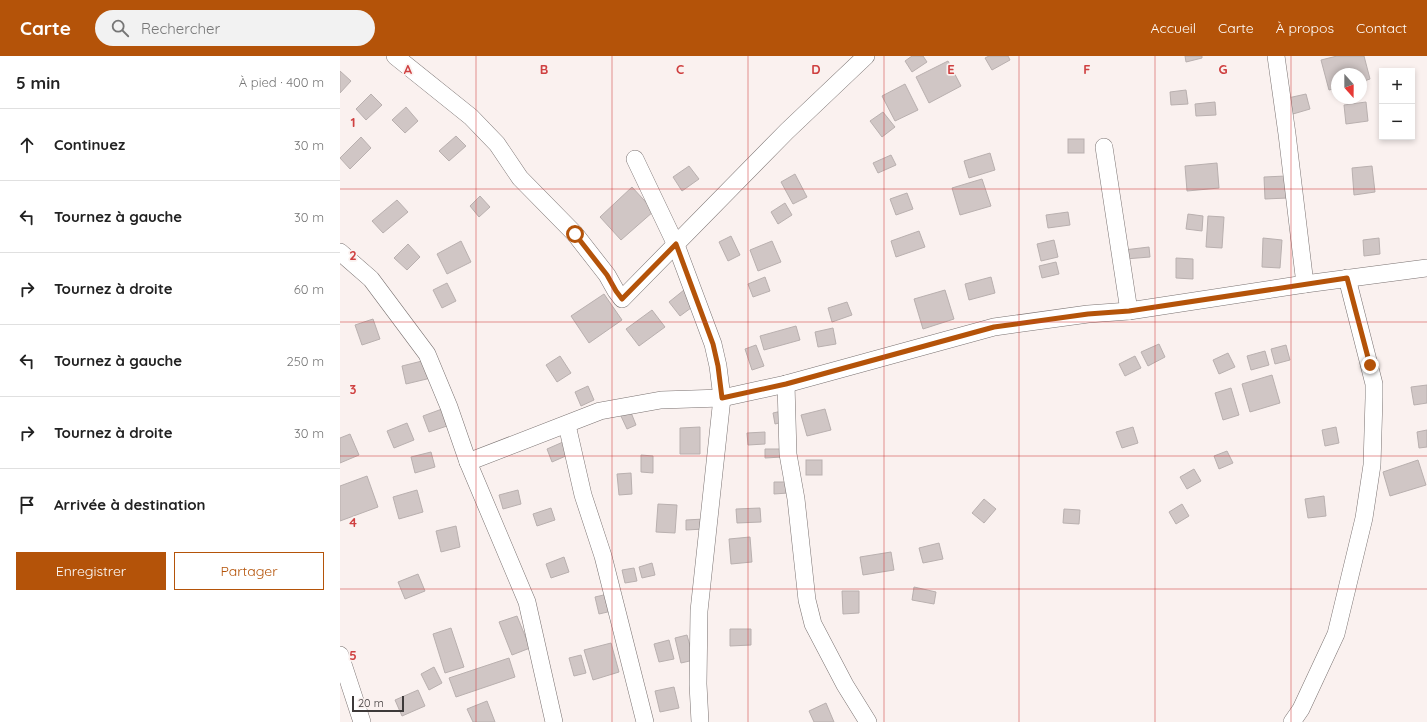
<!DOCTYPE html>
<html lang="fr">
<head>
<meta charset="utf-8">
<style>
	body { margin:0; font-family:Quicksand,sans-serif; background:#f2f2f2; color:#222 }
	.controls { position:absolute; right:12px; top:12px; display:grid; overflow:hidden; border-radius:0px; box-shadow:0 2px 6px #0003 }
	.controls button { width:36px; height:36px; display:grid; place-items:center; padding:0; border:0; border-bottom:1px solid #e0e0e0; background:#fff; color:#222; font:20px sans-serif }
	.compass { position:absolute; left:991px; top:12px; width:36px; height:36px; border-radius:50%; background:#fff; box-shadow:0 2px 6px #0003; rotate:159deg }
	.scale { position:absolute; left:12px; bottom:10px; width:52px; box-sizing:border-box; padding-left:4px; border:2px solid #3d3939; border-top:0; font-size:11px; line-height:14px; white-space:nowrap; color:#3d3939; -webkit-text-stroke:3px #faf1ef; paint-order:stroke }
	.stop { position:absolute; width:12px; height:12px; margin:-9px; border:3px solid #b45309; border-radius:50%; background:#fff }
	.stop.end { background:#b45309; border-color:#fff; box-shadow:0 1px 4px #0008 }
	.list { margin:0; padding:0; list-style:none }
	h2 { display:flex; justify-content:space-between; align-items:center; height:52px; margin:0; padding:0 16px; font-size:17px }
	h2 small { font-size:13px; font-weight:400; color:#767676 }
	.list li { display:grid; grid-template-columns:26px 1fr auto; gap:12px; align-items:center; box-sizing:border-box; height:72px; padding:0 16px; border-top:1px solid #e0e0e0 }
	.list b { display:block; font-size:15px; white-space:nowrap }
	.list em { font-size:13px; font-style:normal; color:#767676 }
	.actions { display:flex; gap:8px; padding:12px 16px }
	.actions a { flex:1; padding:9px 0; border:1px solid #b45309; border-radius:0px; text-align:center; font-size:14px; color:#b45309 }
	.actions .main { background:#b45309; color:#fff }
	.icon { flex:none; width:22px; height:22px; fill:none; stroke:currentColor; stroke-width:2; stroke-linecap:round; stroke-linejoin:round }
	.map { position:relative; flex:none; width:1087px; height:666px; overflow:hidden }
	header { display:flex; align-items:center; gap:24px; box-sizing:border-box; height:56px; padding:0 20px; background:#b45309; color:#fff }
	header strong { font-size:19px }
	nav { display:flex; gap:22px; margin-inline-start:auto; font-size:14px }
	.search { width:280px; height:36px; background:#f2f2f2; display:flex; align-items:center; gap:10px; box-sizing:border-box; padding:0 14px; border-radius:22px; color:#767676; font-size:15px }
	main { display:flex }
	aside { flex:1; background:#fff }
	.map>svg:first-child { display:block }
	.building { fill:#d0c6c5; stroke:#b9b0af }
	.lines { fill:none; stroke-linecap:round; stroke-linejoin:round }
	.minor-casing { stroke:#7a7271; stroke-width:18 }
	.minor { stroke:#fff; stroke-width:17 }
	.route { stroke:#b45309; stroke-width:5 }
	.grid { fill:none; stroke:#cf4040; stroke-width:1; stroke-opacity:0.55 }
	.grid-label { font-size:13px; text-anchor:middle; font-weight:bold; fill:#cf4040; stroke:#faf1ef; stroke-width:3.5; stroke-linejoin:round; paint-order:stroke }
</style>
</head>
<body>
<header>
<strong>Carte</strong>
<div class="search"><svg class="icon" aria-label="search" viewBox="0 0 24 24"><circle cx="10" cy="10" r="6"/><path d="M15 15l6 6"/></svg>Rechercher</div>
<nav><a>Accueil</a><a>Carte</a><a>À propos</a><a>Contact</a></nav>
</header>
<main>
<aside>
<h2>5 min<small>À pied · 400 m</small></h2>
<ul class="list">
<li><svg class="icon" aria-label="ahead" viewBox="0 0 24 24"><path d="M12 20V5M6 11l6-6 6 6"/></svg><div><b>Continuez</b></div><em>30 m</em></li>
<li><svg class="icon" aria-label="left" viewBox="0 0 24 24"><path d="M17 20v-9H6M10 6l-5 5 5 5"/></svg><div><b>Tournez à gauche</b></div><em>30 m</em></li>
<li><svg class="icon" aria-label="right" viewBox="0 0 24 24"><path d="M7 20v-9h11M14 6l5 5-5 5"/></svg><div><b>Tournez à droite</b></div><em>60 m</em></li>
<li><svg class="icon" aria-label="left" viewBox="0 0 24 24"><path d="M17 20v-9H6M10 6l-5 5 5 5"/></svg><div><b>Tournez à gauche</b></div><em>250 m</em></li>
<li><svg class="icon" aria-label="right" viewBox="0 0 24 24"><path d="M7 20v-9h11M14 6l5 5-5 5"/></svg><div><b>Tournez à droite</b></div><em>30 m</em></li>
<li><svg class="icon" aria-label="arrive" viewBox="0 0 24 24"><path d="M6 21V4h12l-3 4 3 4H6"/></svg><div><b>Arrivée à destination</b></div></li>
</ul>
<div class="actions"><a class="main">Enregistrer</a><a>Partager</a></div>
</aside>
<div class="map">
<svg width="1087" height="666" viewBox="0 0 1087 666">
	<rect width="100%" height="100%" fill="#faf1ef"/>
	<g class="building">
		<polygon points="572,0 583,0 587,6 572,16 565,5"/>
		<polygon points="649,0 668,0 670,4 652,14 645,2"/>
		<polygon points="845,0 862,0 862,2 846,6"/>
		<polygon points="997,0 1024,0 1030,23 1021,26 1021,18 997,18 997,32 989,34 981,4"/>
		<polygon points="608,5 621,30 589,47 576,21"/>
		<polygon points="0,15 11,25 0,37"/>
		<polygon points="565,28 578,54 555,65 542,40"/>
		<polygon points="846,34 848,48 831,49 830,36"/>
		<polygon points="31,38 42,49 26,64 16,53"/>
		<polygon points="966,38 970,53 953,58 948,42"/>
		<polygon points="875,46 876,59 856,60 855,48"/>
		<polygon points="1026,46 1028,65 1006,68 1004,49"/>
		<polygon points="66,51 78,65 65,77 52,64"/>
		<polygon points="543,56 555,71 542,81 530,65"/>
		<polygon points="116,80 126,90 109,105 99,95"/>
		<polygon points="21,81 31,92 10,113 0,102"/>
		<rect x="728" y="83" width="16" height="14"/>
		<polygon points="650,97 655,114 629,122 624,105"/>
		<polygon points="551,99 556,109 538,117 533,107"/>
		<polygon points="877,107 879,132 847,135 845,110"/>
		<polygon points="349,110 359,123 342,135 333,121"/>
		<polygon points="1032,110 1035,136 1014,139 1012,112"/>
		<polygon points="455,118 467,141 453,148 441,126"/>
		<polygon points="946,120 948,142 925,143 924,121"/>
		<polygon points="642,123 651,150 620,159 612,132"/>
		<polygon points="292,131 314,155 281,184 260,161"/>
		<polygon points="567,137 573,153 556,159 550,143"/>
		<polygon points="140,140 150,151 139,161 130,150"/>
		<polygon points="57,144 68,156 43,177 32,165"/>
		<polygon points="445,147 452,159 438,168 431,156"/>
		<polygon points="728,156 730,169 708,172 706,159"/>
		<polygon points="848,158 863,160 862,175 846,173"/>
		<polygon points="868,160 884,161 882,192 866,191"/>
		<polygon points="579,175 585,191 556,201 551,185"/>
		<polygon points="391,180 400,199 388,205 379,186"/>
		<polygon points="923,182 942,184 940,212 922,211"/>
		<polygon points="1039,182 1040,198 1024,200 1023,184"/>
		<polygon points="714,184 718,201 701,205 697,188"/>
		<polygon points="121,185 131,206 107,218 97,198"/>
		<polygon points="432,185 441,206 418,215 410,194"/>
		<polygon points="68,188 80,201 67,214 54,202"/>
		<polygon points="809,191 810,201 785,203 784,194"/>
		<polygon points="836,202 853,203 853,223 836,222"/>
		<polygon points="716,206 719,218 702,222 699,210"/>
		<polygon points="425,221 430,235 413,241 408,228"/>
		<polygon points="651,221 655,237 629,244 625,228"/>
		<polygon points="107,227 116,245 102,252 93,234"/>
		<polygon points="344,234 355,249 340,260 329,246"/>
		<polygon points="605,234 614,263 583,273 574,243"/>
		<polygon points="264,238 282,264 249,287 231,260"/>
		<polygon points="507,246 512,259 492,266 488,252"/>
		<polygon points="312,254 325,271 299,290 286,273"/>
		<polygon points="33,263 40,283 22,289 15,269"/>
		<polygon points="456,270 460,284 424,294 420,280"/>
		<polygon points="493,272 496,288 478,291 475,276"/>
		<polygon points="819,288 825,301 808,310 801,296"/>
		<polygon points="416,289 424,310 412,314 405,293"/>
		<polygon points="946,289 950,304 935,308 931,293"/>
		<polygon points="925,295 929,309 911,314 907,300"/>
		<polygon points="888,297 895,311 879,318 873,304"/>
		<polygon points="220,300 231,317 217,326 206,309"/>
		<polygon points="795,300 801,312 785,320 779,308"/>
		<polygon points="86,304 91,322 66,328 62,310"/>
		<polygon points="932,319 940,347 910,356 902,328"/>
		<polygon points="1087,329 1087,347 1074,349 1071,331"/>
		<polygon points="248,330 254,344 241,350 235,336"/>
		<polygon points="891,332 899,359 883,364 875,337"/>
		<polygon points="102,353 107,370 89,376 83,360"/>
		<polygon points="485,353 491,374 467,380 461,359"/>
		<polygon points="290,354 296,369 287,373 280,358"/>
		<polygon points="442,355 443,366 435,368 433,357"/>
		<polygon points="67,367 74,384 54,392 47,375"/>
		<polygon points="360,371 360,398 340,398 340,372"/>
		<polygon points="793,371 798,387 782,392 776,376"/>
		<polygon points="996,371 999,387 985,390 982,374"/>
		<polygon points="1087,374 1087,391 1079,392 1077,376"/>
		<polygon points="425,376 425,388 408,389 407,377"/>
		<polygon points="10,378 19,399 0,407 0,382"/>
		<polygon points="223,386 228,399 212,406 207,393"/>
		<polygon points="425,393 442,393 442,401 425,402"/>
		<polygon points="887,395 893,407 879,413 874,400"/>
		<polygon points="91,396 95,411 75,417 71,401"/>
		<polygon points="301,399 313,400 313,417 301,416"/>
		<rect x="466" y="404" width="16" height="15"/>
		<polygon points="1078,404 1086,429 1050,440 1043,416"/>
		<polygon points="854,413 861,425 847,433 840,421"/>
		<polygon points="291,417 292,438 279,439 277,418"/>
		<polygon points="27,420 38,451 0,465 0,430"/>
		<polygon points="434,426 448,426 448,437 434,438"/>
		<polygon points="77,434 83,456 59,463 53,441"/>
		<polygon points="178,434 181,448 163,453 159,439"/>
		<polygon points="984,440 986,460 968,462 965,443"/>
		<polygon points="644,443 656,453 644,467 632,457"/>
		<polygon points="318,448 337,449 335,477 316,476"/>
		<polygon points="842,448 849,460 836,468 829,456"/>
		<polygon points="211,452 215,464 197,470 193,458"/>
		<polygon points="420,452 421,466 397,467 396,453"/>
		<polygon points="724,453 740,454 739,468 723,467"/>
		<polygon points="364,463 364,473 346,474 346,464"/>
		<polygon points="116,470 120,491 101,496 96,475"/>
		<polygon points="410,481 412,506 391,508 389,483"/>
		<polygon points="599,487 603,503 583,507 579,492"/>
		<polygon points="551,496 554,514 523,519 520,501"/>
		<polygon points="224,501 229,516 211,522 206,508"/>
		<polygon points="312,507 315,519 302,522 299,511"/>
		<polygon points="294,512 297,525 285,527 282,514"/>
		<polygon points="78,518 85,535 65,543 58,526"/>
		<polygon points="574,531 596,536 594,548 572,544"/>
		<polygon points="502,535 519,535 519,557 503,558"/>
		<polygon points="268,538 272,555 259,558 255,541"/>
		<polygon points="177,560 190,592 172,599 159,566"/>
		<polygon points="111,572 124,611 105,617 93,578"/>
		<polygon points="390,573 411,573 411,589 390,590"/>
		<polygon points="347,579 354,604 341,607 335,582"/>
		<polygon points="329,584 334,603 319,606 314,588"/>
		<polygon points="271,587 279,616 253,624 244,594"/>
		<polygon points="241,599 246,617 234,620 229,602"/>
		<polygon points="169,602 175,621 116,641 109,622"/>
		<polygon points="94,611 102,627 89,634 81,618"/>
		<polygon points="334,631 339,652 320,656 315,635"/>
		<polygon points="78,634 85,650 62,660 55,644"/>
		<polygon points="147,645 155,666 133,666 127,653"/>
		<polygon points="486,647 494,666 474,666 469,655"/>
	</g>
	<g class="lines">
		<g class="minor-casing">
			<g id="minor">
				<polyline points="55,0 131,61 157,88 180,122 235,178 267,219 276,235 282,243 447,75 526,0"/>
				<polyline points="936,0 947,78 965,228"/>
				<polyline points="764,91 789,255"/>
				<polyline points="295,103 336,189 373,288 378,310 382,342 359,555 358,628 360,666"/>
				<polyline points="0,196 31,223 87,298 109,351 128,406 187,546 214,666"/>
				<polyline points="446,328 448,398 456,443 467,544 473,568 505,629 528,666"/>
				<polyline points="227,369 243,439 263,500 305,666"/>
				<polyline points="128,406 260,355 321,344 382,342 446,328 654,271 748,258 789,255 965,228 1087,212"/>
				<polyline points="0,599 22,666"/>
				<polyline points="952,666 961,653 996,578 1024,462 1032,409 1034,342 1034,328 1007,222"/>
			</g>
		</g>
		<use href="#minor" class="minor"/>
	</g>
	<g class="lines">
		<polyline class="route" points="235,178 267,219 276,235 282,243 336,188 373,288 378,310 382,342 446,328 654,271 748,258 789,255 1007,222 1030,309"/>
	</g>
	<path class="grid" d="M 136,0 L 136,666M 272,0 L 272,666M 408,0 L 408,666M 544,0 L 544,666M 679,0 L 679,666M 815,0 L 815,666M 951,0 L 951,666M 0,133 L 1087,133M 0,266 L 1087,266M 0,400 L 1087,400M 0,533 L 1087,533"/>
	<g class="grid-label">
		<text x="68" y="18">A</text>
		<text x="204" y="18">B</text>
		<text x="340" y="18">C</text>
		<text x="476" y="18">D</text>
		<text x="611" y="18">E</text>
		<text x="747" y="18">F</text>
		<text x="883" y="18">G</text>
		<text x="13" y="71">1</text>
		<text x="13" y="204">2</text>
		<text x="13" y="338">3</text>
		<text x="13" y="471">4</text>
		<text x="13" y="604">5</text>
	</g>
</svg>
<div class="controls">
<button>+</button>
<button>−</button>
</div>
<svg class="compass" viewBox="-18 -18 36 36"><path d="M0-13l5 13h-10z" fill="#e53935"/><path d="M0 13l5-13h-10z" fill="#767676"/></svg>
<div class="scale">20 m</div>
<div class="stop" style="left:235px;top:178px"></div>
<div class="stop end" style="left:1030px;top:309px"></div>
</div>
</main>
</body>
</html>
